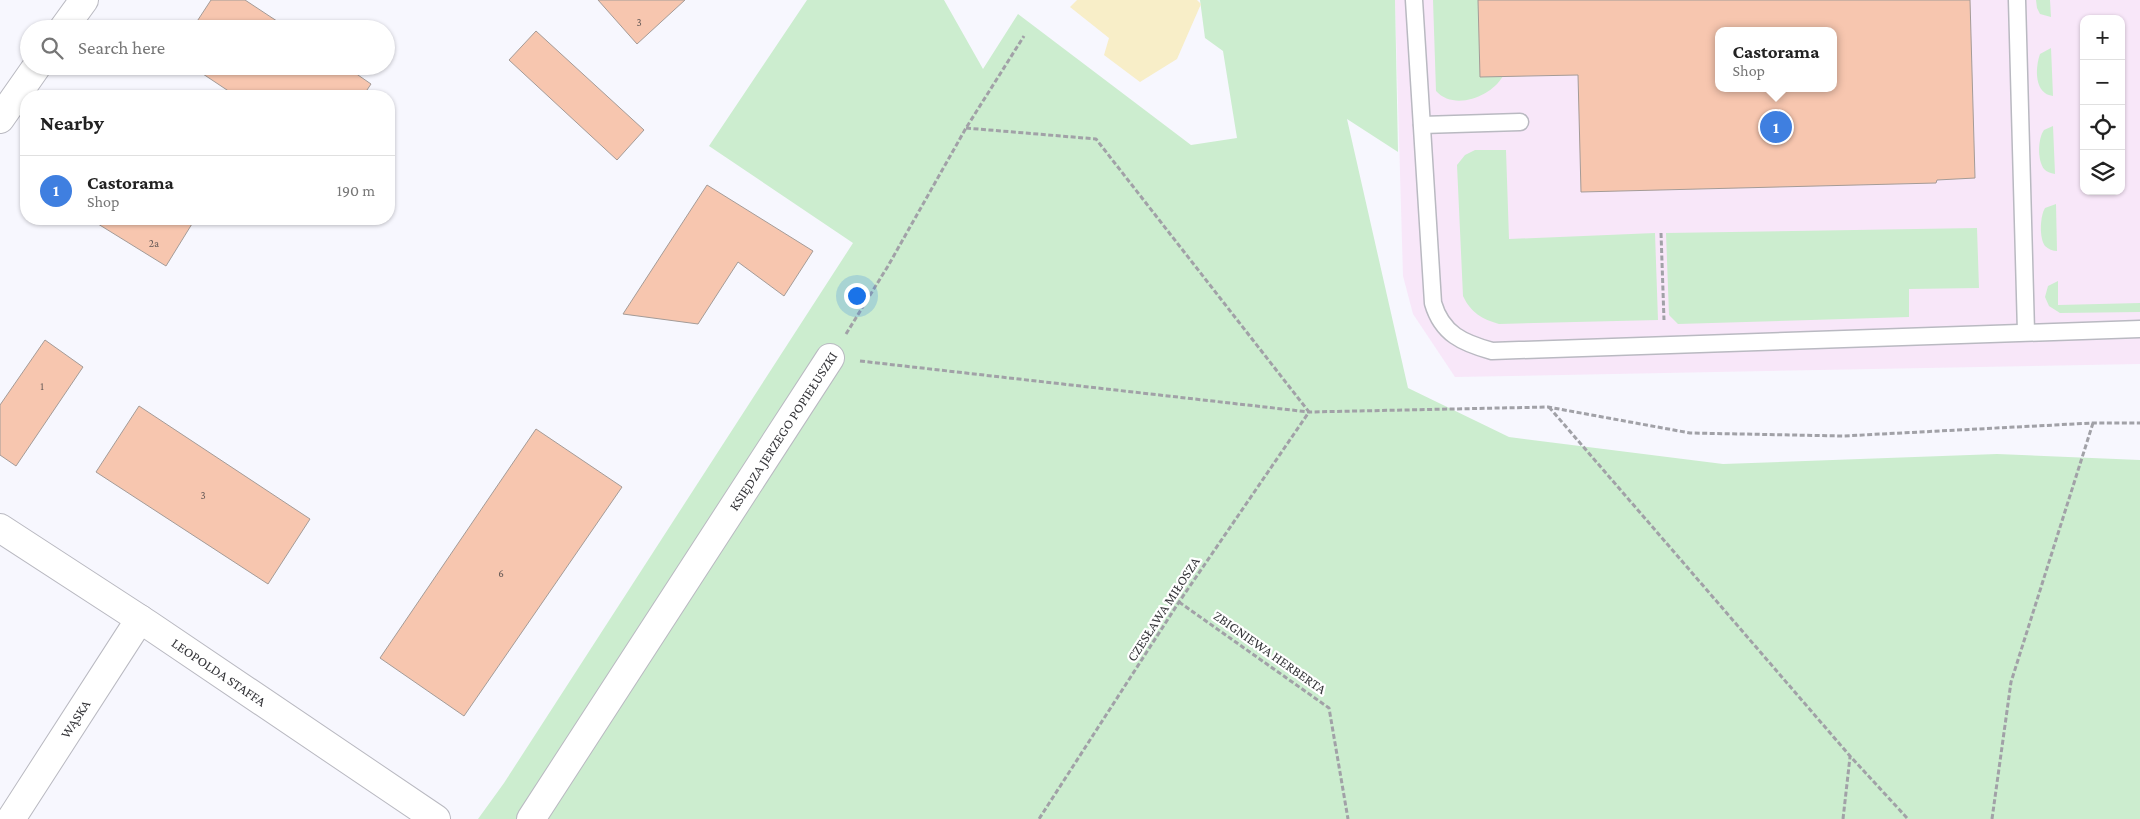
<!DOCTYPE html>
<html lang="en">
<head>
<meta charset="utf-8">
<style>
	body { margin:0; font-family:"Crimson Pro",serif; background:#f2f2f2; color:#222 }
	.controls { position:absolute; right:15px; top:15px; display:grid; overflow:hidden; border-radius:10px; box-shadow:0 1px 4px #0004 }
	.controls button { width:45px; height:45px; display:grid; place-items:center; padding:0; border:0; border-bottom:1px solid #e0e0e0; background:#fff; color:#222; font:25px sans-serif }
	.you { position:absolute; left:856px; top:295px; width:18px; height:18px; margin:-12px; border:4px solid #fff; border-radius:50%; background:#1a73e8; box-shadow:0 0 0 8px #1a73e833 }
	.badge { display:grid; place-items:center; width:32px; height:32px; border-radius:50%; background:#b04b1b; color:#fff; font-size:16px; font-weight:700 }
	.pin { position:absolute; translate:-50% -50%; border:2px solid #fff; box-shadow:0 1px 5px #0006 }
	.popup { position:absolute; left:1715px; top:27px; width:122px; height:65px; box-sizing:border-box; display:grid; place-content:center; border-radius:10px; background:#fff; filter:drop-shadow(0 1px 4px #0005); font-size:16px; white-space:nowrap; color:#767676 }
	.popup b { font-size:19px; color:#222 }
	.popup::after { content:''; position:absolute; left:50%; top:100%; margin-left:-10px; border:10px solid transparent; border-top-color:#fff }
	.list { margin:0; padding:0; list-style:none }
	h2 { display:flex; justify-content:space-between; align-items:center; height:65px; margin:0; padding:0 20px; font-size:21px }
	h2 small { font-size:16px; font-weight:400; color:#767676 }
	.list li { display:grid; grid-template-columns:32px 1fr auto; gap:15px; align-items:center; box-sizing:border-box; height:70px; padding:0 20px; border-top:1px solid #e0e0e0 }
	.list b { display:block; font-size:19px; white-space:nowrap }
	.list p { margin:0; font-size:16px; white-space:nowrap; color:#767676 }
	.list em { font-size:16px; font-style:normal; color:#767676 }
	.icon { flex:none; width:28px; height:28px; fill:none; stroke:currentColor; stroke-width:2; stroke-linecap:round; stroke-linejoin:round }
	.map { position:relative; flex:none; width:2140px; height:819px; overflow:hidden }
	.search { position:absolute; background:#fff; box-shadow:0 1px 4px #0004; left:20px; top:20px; width:375px; height:55px; display:flex; align-items:center; gap:12px; box-sizing:border-box; padding:0 18px; border-radius:28px; color:#767676; font-size:19px }
	.panel { position:absolute; background:#fff; box-shadow:0 1px 4px #0004; left:20px; top:90px; width:375px; height:135px; border-radius:20px }
	.map>svg:first-child { display:block }
	.commercial { fill:#f8e7f9; fill-rule:evenodd }
	.green { fill:#ccedcf }
	.sand { fill:#f8eec8 }
	.building { fill:#f7c6af; stroke:#a49b97; fill-rule:evenodd }
	.lines { fill:none; stroke-linecap:round; stroke-linejoin:round }
	.service-casing { stroke:#b9b9c1; stroke-width:19 }
	.minor-casing { stroke:#b9b9c1; stroke-width:30 }
	.path { stroke:#a1a1a7; stroke-width:3; stroke-dasharray:5 2.5; stroke-linecap:butt }
	.service { stroke:#fff; stroke-width:16 }
	.minor { stroke:#fff; stroke-width:28 }
	.labels { text-anchor:middle; stroke-width:4.5; stroke-linejoin:round; paint-order:stroke }
	.number-label { font-size:11px; fill:#665a57 }
	.street-label { font-size:14px; fill:#36363a; stroke:#fff }
</style>
</head>
<body>
<div class="map">
<svg width="2140" height="819" viewBox="0 0 2140 819">
	<rect width="100%" height="100%" fill="#f7f7fe"/>
	<path class="commercial" d="M 1395,0 L 2140,0 L 2140,364 L 1455,377 L 1413,314 L 1403,276 ZM 2084,19 L 2121,19 L 2121,191 L 2084,191 ZM 1718,31 L 1834,31 L 1834,88 L 1718,88 Z"/>
	<g class="green">
		<polygon points="807,0 944,0 983,69 1018,14 1191,145 1237,138 1223,51 1205,38 1200,0 1395,0 1398,152 1347,119 1408,388 1509,437 1723,464 1997,454 2140,460 2140,819 478,819 504,783 853,243 709,146"/>
		<path d="M 1433,0 L 1478,0 L 1503,76 C 1491,97 1454,111 1436,91 Z"/>
		<polygon points="2036,0 2050,0 2051,17 2040,14 2037,8"/>
		<path d="M 2051,48 L 2053,96 C 2034,94 2035,68 2040,54 Z"/>
		<path d="M 2053,126 L 2055,174 C 2050,173 2047,172 2044,169 C 2037,160 2038,138 2044,130 Z"/>
		<path d="M 1475,150 L 1506,150 L 1509,239 L 1655,233 L 1658,320 L 1499,324 C 1482,319 1471,313 1463,296 L 1457,165 L 1465,155 Z"/>
		<path d="M 2056,204 L 2057,251 C 2053,251 2048,249 2045,246 C 2039,238 2040,216 2045,208 Z"/>
		<polygon points="1977,228 1979,288 1909,289 1909,317 1678,324 1669,315 1666,233"/>
		<polygon points="2058,281 2058,305 2140,303 2140,312 2060,313 2049,306 2045,297 2048,286"/>
	</g>
	<polygon class="sand" points="1077,0 1197,0 1201,4 1177,59 1140,82 1104,55 1109,38 1070,7"/>
	<g class="building">
		<polygon points="211,0 245,0 289,29 192,29"/>
		<polygon points="598,0 685,0 637,44"/>
		<path d="M 1478,0 L 1970,0 L 1975,178 L 1937,180 L 1936,183 L 1581,192 L 1578,75 L 1480,77 ZM 1718,31 L 1834,31 L 1834,88 L 1718,88 Z"/>
		<polygon points="536,31 644,130 617,160 509,60"/>
		<polygon points="191,66 345,66 371,84 363,96 236,96"/>
		<polygon points="707,185 813,251 784,296 738,262 698,324 623,314"/>
		<polygon points="90,219 195,219 166,266"/>
		<polygon points="45,340 83,367 16,466 0,455 0,405"/>
		<polygon points="139,406 310,519 268,584 96,472"/>
		<polygon points="536,429 622,487 464,716 380,658"/>
	</g>
	<g class="lines">
		<g class="service-casing">
			<g id="service">
				<path d="M 1414,0 L 1433,303 C 1442,334 1463,343 1492,351 L 2140,329"/>
				<polyline points="2017,0 2026,332"/>
				<polyline points="1422,125 1520,122"/>
			</g>
		</g>
		<g class="minor-casing">
			<g id="minor">
				<polyline points="63,29 84,0"/>
				<polyline points="0,119 37,66"/>
				<polyline points="0,528 149,625 436,819"/>
				<polyline points="11,819 140,619"/>
				<polyline points="531,819 830,358"/>
			</g>
		</g>
		<g class="path">
			<polyline points="966,128 1096,139 1309,412 1179,602 1039,819"/>
			<polyline points="1661,233 1664,320"/>
			<polyline points="846,334 888,266 966,128 1024,36"/>
			<polyline points="860,361 1309,412 1548,407 1690,433 1843,436 2093,423 2140,423"/>
			<polyline points="1549,407 1850,756 1908,819"/>
			<polyline points="1179,602 1329,708 1348,819"/>
			<polyline points="1843,819 1850,757"/>
			<polyline points="1992,819 2011,682 2093,423"/>
		</g>
		<use href="#service" class="service"/>
		<use href="#minor" class="minor"/>
	</g>
	<g class="labels">
		<g class="number-label">
			<text x="639" y="26">3</text>
			<text x="154" y="247">2a</text>
			<text x="42" y="390">1</text>
			<text x="203" y="499">3</text>
			<text x="501" y="577">6</text>
		</g>
		<g class="street-label">
			<text transform="translate(783 431) rotate(-57)" y="5">KSIĘDZA JERZEGO POPIEŁUSZKI</text>
			<text transform="translate(1163 609) rotate(-57)" y="5">CZESŁAWA MIŁOSZA</text>
			<text transform="translate(1270 652) rotate(35)" y="5">ZBIGNIEWA HERBERTA</text>
			<text transform="translate(219 672) rotate(34)" y="5">LEOPOLDA STAFFA</text>
			<text transform="translate(75 719) rotate(-57)" y="5">WĄSKA</text>
		</g>
	</g>
</svg>
<div class="controls">
<button>+</button>
<button>−</button>
<button><svg class="icon" aria-label="locate" viewBox="0 0 24 24"><circle cx="12" cy="12" r="6"/><path d="M12 2v4M12 18v4M2 12h4M18 12h4"/></svg></button>
<button><svg class="icon" aria-label="layers" viewBox="0 0 24 24"><path d="M12 4l9 5-9 5-9-5zM3 14l9 5 9-5"/></svg></button>
</div>
<div class="you"></div>
<div class="pin badge" style="left:1776px;top:127px;background:#3f7fe0">1</div>
<div class="popup"><b>Castorama</b>Shop</div>
<div class="search"><svg class="icon" aria-label="search" viewBox="0 0 24 24"><circle cx="10" cy="10" r="6"/><path d="M15 15l6 6"/></svg>Search here</div>
<section class="panel">
<h2>Nearby<small></small></h2>
<ul class="list">
<li><span class="badge" style="background:#3f7fe0">1</span><div><b>Castorama</b><p>Shop</p></div><em>190 m</em></li>
</ul>
</section>
</div>
</body>
</html>
